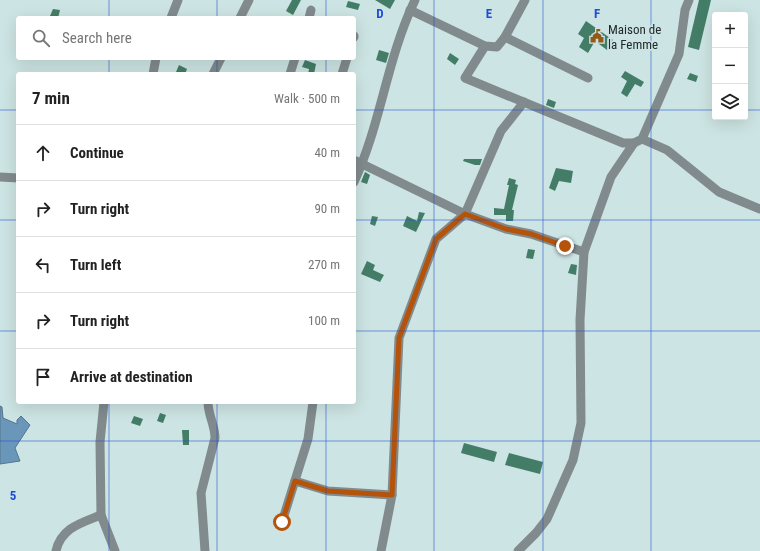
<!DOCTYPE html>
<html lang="en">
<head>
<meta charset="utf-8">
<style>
	body { margin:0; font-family:"Roboto Condensed",sans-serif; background:#f6f6f6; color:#222 }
	.controls { position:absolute; right:12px; top:12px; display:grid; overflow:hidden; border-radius:4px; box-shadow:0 4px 16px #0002 }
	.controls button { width:36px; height:36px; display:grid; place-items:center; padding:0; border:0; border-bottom:1px solid #e0e0e0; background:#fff; color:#222; font:20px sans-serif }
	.stop { position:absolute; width:12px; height:12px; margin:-9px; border:3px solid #b45309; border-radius:50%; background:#fff }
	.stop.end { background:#b45309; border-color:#fff; box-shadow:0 1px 4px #0008 }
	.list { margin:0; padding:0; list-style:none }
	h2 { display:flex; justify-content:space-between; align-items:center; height:52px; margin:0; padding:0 16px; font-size:17px }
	h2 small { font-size:13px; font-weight:400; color:#767676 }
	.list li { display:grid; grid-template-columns:26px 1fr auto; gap:12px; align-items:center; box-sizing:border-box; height:56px; padding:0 16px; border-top:1px solid #e0e0e0 }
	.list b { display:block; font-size:15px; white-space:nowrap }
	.list em { font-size:13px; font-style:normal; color:#767676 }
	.icon { flex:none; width:22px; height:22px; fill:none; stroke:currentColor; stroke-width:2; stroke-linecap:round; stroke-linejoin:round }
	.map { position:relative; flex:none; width:760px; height:551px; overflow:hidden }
	.search { position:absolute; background:#fff; box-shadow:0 4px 16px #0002; left:16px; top:16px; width:340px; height:44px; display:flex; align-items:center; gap:10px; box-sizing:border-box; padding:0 14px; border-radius:4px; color:#767676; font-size:15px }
	.panel { position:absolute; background:#fff; box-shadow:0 4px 16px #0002; left:16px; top:72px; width:340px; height:332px; border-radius:4px }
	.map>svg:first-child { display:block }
	.water { fill:#6a96b9; stroke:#54768e }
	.building { fill:#447d67 }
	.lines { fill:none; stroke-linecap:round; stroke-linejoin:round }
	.minor { stroke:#818a8d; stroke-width:9 }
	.route { stroke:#b45309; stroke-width:5 }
	.grid { fill:none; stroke:#1d4ed8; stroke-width:1; stroke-opacity:0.55 }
	.labels { text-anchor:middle; stroke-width:3.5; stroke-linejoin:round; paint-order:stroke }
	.poi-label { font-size:13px; fill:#212a2a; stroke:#cce4e3; text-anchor:start }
	.grid-label { font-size:13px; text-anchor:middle; font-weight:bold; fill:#1d4ed8; stroke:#cce4e3; stroke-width:3.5; stroke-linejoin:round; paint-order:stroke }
</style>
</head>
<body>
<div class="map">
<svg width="760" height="551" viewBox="0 0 760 551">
	<rect width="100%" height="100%" fill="#cce4e3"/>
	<polygon class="water" points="0,406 2,407 3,418 17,424 17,420 21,416 30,425 15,448 20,461 0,464"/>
	<g class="building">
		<polygon points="292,0 301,0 293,15 286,11"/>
		<polygon points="375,0 395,0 390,9"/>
		<polygon points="699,0 711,0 699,50 688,47"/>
		<polygon points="348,1 360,4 358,10 346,7"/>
		<polygon points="53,9 60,10 58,18 50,16"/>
		<polygon points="586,21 613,40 607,50 595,41 588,53 579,47 584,38 578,34"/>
		<polygon points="379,50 389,53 386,63 376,60"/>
		<polygon points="450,53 459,59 455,65 447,59"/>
		<polygon points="305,60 316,64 314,74 308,74 309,69 302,67"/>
		<polygon points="179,65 187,69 185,74 176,72"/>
		<polygon points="625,71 644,82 641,87 635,84 627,97 621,93 627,81 621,77"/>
		<polygon points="690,73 698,76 696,82 687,79"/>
		<polygon points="548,99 556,102 554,108 546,105"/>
		<polygon points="464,159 482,159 480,165 475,165 463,161"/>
		<polygon points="556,168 573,171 571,183 559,181 555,191 549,188"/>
		<polygon points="365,172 370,175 367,184 361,182"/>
		<polygon points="509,178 516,180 515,184 518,185 512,210 514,210 513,221 506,221 506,215 494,215 494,208 504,209 509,185 507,185"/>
		<polygon points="419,212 425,213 416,232 403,226 407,216 417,221"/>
		<polygon points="372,216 378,217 375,226 370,224"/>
		<polygon points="528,249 535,250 533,259 526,258"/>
		<polygon points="367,261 375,265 373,270 384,275 380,282 361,274"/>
		<polygon points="571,264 577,265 576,275 568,273"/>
		<polygon points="160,413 166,415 163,423 157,421"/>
		<polygon points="134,416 143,419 140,426 131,423"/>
		<polygon points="182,430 189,430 189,445 183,445"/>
		<polygon points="464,443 497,452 494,462 461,453"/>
		<polygon points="509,453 543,462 540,474 505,465"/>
	</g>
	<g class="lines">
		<g class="minor">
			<polyline points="410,10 485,46 497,47 505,37 525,0"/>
			<polyline points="171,18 178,0"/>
			<polyline points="240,18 249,0"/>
			<polyline points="309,18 311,10"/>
			<polyline points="354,37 354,36"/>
			<polyline points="505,37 588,78"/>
			<polyline points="485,46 465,78 623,143 634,143 642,139 679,54 685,10 689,0"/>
			<polyline points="153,74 156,58"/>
			<polyline points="213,74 221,58"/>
			<polyline points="290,74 295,58"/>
			<polyline points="342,74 347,58"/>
			<polyline points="642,139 667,150 719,192 760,209"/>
			<polyline points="354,160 465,214 506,229 531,234 584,252"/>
			<polyline points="0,177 18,178"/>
			<path d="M 354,182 C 381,124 387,58 415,0"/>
			<polyline points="104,402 100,442 101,515 115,551"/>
			<polyline points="295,481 328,491 392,495"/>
			<polyline points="282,522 308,439 313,402"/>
			<path d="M 56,551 C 61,528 81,523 101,515"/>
			<path d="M 205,551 L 201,493 L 215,438 C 215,425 208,415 208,402"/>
			<polyline points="381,551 392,495 399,338 436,239 465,214 501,131 524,102"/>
			<polyline points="518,551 536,533 547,519 573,460 581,423 580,320 584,252 611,177 634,143"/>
		</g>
	</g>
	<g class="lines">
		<polyline class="route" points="282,522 295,481 328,491 392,495 399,338 436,239 465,214 506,229 531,234 565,246"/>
	</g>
	<path class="grid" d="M 109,0 L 109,18M 217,0 L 217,18M 326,0 L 326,18M 434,0 L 434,551M 543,0 L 543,551M 651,0 L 651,551M 109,58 L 109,74M 217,58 L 217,74M 326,58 L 326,74M 0,110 L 18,110M 354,110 L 715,110M 745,110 L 760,110M 0,220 L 18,220M 354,220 L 760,220M 0,331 L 18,331M 354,331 L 760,331M 109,402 L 109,551M 217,402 L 217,551M 326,402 L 326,551M 0,441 L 760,441"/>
	<defs>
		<g id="civic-bare" transform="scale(1.08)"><path d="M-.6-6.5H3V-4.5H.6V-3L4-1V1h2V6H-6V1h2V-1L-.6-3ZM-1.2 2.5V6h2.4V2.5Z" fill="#945a17" stroke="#cce4e3" stroke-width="2.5" paint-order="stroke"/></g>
	</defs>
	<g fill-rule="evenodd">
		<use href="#civic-bare" x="597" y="36"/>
	</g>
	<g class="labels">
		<g class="poi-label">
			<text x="608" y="34">Maison de<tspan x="608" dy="15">la Femme</tspan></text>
		</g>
	</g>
	<g class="grid-label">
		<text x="380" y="18">D</text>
		<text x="489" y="18">E</text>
		<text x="597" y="18">F</text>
		<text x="13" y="500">5</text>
	</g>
</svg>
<div class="controls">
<button>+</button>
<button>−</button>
<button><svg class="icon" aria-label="layers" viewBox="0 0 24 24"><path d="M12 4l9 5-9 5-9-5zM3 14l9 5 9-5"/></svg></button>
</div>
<div class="stop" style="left:282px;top:522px"></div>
<div class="stop end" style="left:565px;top:246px"></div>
<div class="search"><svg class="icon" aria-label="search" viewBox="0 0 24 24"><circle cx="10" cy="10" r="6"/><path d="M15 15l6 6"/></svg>Search here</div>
<section class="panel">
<h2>7 min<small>Walk · 500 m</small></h2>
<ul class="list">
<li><svg class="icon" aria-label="ahead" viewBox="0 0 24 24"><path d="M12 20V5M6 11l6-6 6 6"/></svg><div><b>Continue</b></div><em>40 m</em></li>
<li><svg class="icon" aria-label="right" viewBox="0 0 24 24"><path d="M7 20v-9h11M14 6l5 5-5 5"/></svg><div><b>Turn right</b></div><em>90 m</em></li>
<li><svg class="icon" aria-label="left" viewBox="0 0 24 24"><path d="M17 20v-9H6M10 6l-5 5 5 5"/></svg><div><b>Turn left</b></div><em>270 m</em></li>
<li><svg class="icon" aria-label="right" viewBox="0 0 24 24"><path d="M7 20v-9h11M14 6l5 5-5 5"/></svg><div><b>Turn right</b></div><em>100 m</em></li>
<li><svg class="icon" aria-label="arrive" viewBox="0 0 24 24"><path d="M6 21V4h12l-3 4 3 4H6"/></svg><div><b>Arrive at destination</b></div></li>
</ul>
</section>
</div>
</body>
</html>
